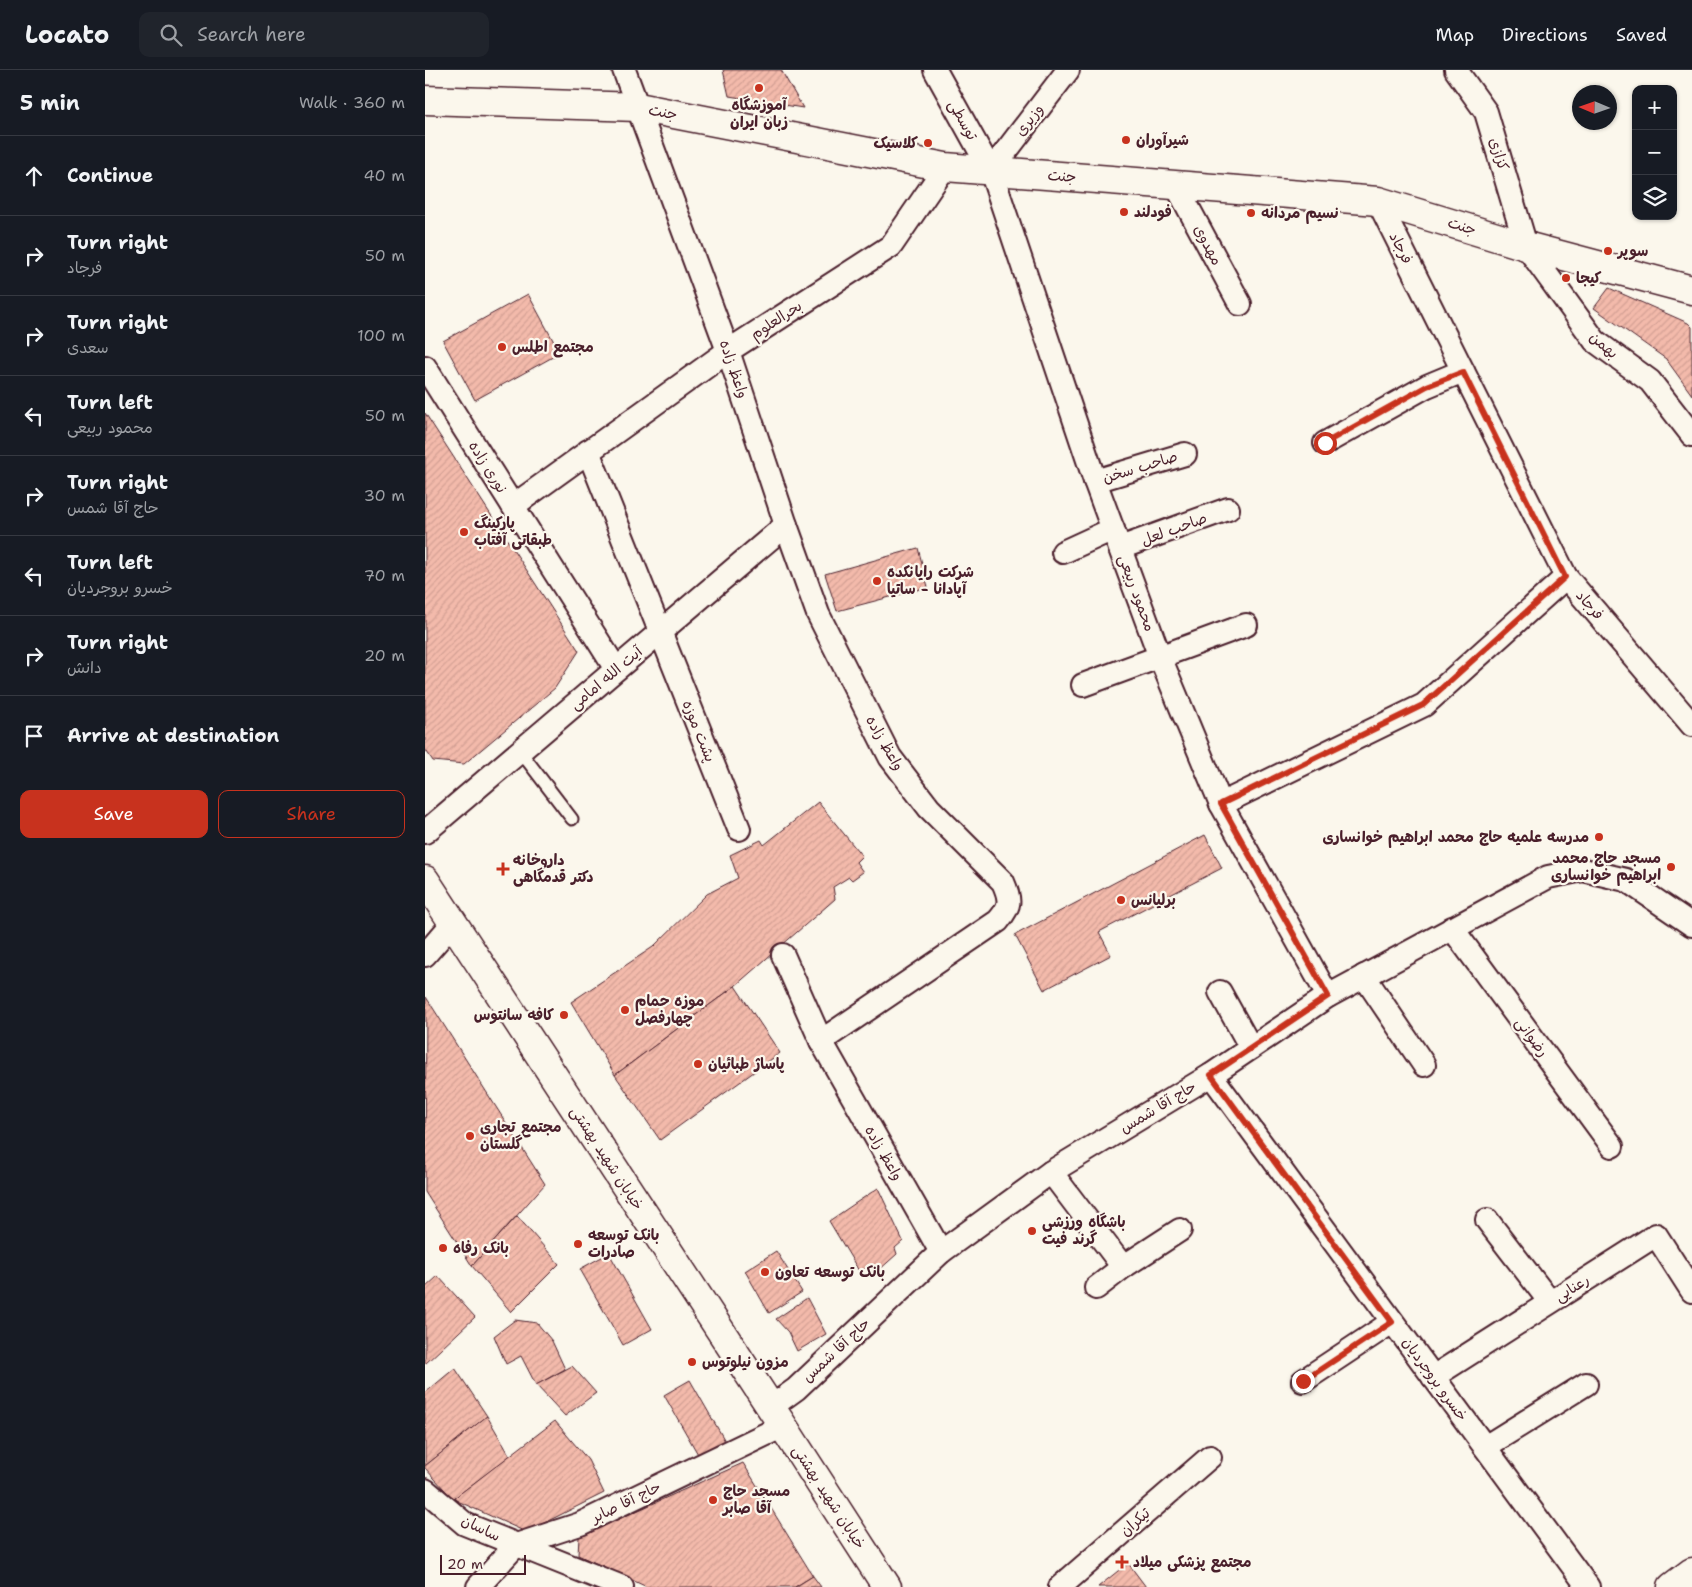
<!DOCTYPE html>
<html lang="en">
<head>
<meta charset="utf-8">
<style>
	body { margin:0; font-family:"Shantell Sans","Playpen Sans Arabic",sans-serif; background:#20242c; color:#f1f3f6 }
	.controls { position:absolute; right:15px; top:15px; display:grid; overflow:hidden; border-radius:10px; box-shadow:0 1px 4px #0004 }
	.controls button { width:45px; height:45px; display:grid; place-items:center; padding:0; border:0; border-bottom:1px solid #363941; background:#171b24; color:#f1f3f6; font:25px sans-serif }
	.compass { position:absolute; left:1147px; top:15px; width:45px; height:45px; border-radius:50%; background:#171b24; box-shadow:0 1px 4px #0004; rotate:272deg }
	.scale { position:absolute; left:15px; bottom:12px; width:86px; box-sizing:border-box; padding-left:5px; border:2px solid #4a1f2b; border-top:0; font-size:14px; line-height:18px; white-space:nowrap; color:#4a1f2b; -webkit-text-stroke:4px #fbf7ec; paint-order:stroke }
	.stop { position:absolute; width:15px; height:15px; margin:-11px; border:4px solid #c8321e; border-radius:50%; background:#fff }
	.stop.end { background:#c8321e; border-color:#fff; box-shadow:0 1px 5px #0008 }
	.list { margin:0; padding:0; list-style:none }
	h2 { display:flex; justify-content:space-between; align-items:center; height:65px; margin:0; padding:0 20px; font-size:21px }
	h2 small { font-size:16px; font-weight:400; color:#9ea1a6 }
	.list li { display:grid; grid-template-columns:32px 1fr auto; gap:15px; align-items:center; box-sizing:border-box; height:80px; padding:0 20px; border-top:1px solid #363941 }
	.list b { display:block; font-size:19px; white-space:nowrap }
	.list p { margin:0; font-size:16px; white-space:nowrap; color:#9ea1a6 }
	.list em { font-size:16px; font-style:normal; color:#9ea1a6 }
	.actions { display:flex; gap:10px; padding:15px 20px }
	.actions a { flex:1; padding:11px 0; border:1px solid #c8321e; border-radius:10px; text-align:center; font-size:18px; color:#c8321e }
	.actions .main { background:#c8321e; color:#fff }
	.icon { flex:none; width:28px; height:28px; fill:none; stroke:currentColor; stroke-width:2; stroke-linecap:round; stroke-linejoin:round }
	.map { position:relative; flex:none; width:1267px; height:1517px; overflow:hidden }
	header { display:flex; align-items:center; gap:30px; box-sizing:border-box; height:70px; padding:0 25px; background:#171b24; border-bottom:1px solid #363941 }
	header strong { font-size:24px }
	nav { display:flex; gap:28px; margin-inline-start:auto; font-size:18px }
	.search { width:350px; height:45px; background:#20242c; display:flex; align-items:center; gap:12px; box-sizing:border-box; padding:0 18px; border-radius:10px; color:#9ea1a6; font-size:19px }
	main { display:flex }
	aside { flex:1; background:#171b24 }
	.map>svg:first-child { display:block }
	.building { fill:url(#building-hatch); stroke:#4a1f2b }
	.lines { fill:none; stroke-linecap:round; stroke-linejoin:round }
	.lane-casing { stroke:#4a1f2b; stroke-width:15 }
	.street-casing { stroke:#4a1f2b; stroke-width:26 }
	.secondary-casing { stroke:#4a1f2b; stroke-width:31 }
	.lane { stroke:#fbf7ec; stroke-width:11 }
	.street { stroke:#fbf7ec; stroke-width:22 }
	.secondary { stroke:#fbf7ec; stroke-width:28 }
	.route { stroke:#c8321e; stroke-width:6 }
	.poi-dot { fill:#c8321e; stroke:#fbf7ec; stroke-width:2 }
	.labels { text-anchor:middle; stroke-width:4.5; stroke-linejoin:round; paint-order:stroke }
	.poi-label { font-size:15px; font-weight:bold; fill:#4a1f2b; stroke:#fbf7ec; text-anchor:start }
	.street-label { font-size:15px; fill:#4a1f2b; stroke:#fbf7ec }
</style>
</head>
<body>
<header>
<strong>Locato</strong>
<div class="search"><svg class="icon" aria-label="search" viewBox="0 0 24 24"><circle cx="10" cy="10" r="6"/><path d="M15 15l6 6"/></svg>Search here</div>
<nav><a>Map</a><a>Directions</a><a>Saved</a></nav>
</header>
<main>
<aside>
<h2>5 min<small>Walk · 360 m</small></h2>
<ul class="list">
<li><svg class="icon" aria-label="ahead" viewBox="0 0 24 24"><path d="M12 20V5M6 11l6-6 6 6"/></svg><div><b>Continue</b></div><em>40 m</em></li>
<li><svg class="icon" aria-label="right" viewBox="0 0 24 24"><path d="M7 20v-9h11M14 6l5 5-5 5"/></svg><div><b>Turn right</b><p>فرجاد</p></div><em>50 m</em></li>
<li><svg class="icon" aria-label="right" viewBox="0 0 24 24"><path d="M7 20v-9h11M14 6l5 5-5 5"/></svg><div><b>Turn right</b><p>سعدی</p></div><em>100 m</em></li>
<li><svg class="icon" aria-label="left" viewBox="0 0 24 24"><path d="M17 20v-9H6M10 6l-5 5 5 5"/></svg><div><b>Turn left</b><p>محمود ربیعی</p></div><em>50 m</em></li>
<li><svg class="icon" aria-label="right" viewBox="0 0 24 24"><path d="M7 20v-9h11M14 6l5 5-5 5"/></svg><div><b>Turn right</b><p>حاج آقا شمس</p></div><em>30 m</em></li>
<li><svg class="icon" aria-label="left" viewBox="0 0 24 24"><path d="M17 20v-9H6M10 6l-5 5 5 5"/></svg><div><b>Turn left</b><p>خسرو بروجردیان</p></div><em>70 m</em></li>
<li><svg class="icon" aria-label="right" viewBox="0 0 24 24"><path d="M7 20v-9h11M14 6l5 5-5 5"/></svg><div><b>Turn right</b><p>دانش</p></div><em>20 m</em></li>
<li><svg class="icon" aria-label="arrive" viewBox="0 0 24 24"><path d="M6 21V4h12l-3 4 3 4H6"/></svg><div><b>Arrive at destination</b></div></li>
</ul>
<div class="actions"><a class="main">Save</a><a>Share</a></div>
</aside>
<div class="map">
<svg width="1267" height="1517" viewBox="0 0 1267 1517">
	<defs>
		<pattern id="building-hatch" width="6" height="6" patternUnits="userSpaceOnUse" patternTransform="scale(1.25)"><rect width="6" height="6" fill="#f3baab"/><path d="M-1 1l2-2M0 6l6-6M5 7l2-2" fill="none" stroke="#d29f93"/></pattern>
	</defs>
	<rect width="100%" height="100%" fill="#fbf7ec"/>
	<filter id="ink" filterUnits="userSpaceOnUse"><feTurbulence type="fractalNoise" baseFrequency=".02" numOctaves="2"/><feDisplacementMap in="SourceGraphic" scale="10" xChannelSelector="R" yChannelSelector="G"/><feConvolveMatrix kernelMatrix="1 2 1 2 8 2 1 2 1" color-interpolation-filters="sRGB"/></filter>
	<g filter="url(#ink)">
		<g class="building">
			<polygon points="298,0 356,0 378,38 304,26"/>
			<polygon points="1184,218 1263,253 1267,257 1267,325 1241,289 1169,238"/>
			<polygon points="103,224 135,283 50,330 18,271"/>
			<polygon points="0,343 154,581 130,618 39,694 8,691 0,679"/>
			<polygon points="493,478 503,517 412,541 400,504"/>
			<polygon points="393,732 437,786 431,792 438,802 427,810 424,807 408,817 410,829 310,916 190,1005 146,932 228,877 282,824 313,808 305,785 336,770 339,775"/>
			<polygon points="780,765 797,798 674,862 686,885 619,920 590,865"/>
			<polygon points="310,916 355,983 235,1070 190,1005"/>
			<polygon points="1,927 120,1114 47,1196 0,1122"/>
			<polygon points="453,1118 478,1171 470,1178 472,1184 453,1201 447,1196 434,1201 404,1151"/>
			<polygon points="92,1146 134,1194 86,1242 47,1196"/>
			<polygon points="351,1181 377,1222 344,1243 320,1201"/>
			<polygon points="184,1183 227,1259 198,1275 155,1199"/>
			<polygon points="13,1206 50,1247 0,1294 0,1218"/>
			<polygon points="382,1228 401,1264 372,1281 363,1262 351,1249"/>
			<polygon points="90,1250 112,1253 127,1271 140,1299 111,1315 96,1286 81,1294 69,1266"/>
			<polygon points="147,1296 171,1323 140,1346 111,1315"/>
			<polygon points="30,1298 62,1346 0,1396 0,1323"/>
			<polygon points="265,1310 300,1371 274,1386 239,1325"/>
			<polygon points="62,1346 85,1386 28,1429 0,1398 0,1396"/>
			<polygon points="130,1351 163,1390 179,1423 101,1462 28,1429"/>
			<polygon points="318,1393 388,1506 370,1517 222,1517 153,1485 154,1467"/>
			<polygon points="703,1493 721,1517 673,1517"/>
			<polygon points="388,1506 396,1517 370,1517"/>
		</g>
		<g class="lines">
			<g class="lane-casing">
				<polyline id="lane" points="95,681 147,749"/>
			</g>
			<g class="street-casing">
				<g id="street">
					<path d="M 199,0 L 303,281 L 361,455 L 393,544 L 465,687 L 504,738 L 578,812 C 586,830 586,836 573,851 L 396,971 L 516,1182"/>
					<polyline points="510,0 566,101 670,411 735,587 796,734 903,926"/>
					<polyline points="1031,0 1061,42 1101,176 1170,271 1225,311 1267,365"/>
					<polyline points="566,101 643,0"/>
					<polyline points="751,115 815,234"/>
					<polyline points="953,131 1141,507 1267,655"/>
					<polyline points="0,297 191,599"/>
					<polyline points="900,373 1002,316 1038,301"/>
					<polyline points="163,381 314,759"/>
					<polyline points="670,411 760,384"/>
					<polyline points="88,436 303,281 466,176 520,97"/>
					<polyline points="695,478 803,439"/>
					<polyline points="638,482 688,459"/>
					<polyline points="658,615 821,555"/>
					<polyline points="796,734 999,635 1141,507"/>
					<polyline points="0,762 361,455"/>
					<polyline points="1027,858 1187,1076"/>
					<polyline points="0,885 28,853"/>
					<polyline points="358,885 396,971"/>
					<polyline points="939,906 999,995"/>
					<polyline points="795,922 826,978"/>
					<polyline points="786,1005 1163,1517"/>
					<polyline points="626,1102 698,1197"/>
					<polyline points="1062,1150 1125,1232"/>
					<polyline points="671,1218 698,1197 755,1160"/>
					<polyline points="1008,1307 1231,1165 1267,1221"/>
					<polyline points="878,1311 967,1252"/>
					<polyline points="346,1337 371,1319 516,1182 626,1102 786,1005 903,926 1123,807 1158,800 1201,810 1267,855"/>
					<polyline points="1060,1377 1161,1314"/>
					<polyline points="0,1420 40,1454 197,1517"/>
					<polyline points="53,1517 91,1475 155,1454 358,1356"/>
					<polyline points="635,1517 785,1387"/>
				</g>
			</g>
			<g class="secondary-casing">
				<g id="secondary">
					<polyline points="0,30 213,37 520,97 953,131 1101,176 1267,220"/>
					<polyline points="0,810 358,1356 462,1517"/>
					<polyline points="1247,1517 1267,1502"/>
				</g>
			</g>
			<use href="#lane" class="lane"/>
			<use href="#street" class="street"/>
			<use href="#secondary" class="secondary"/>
		</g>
	</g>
	<g class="lines" filter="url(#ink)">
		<polyline class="route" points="878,1311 967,1252 786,1005 903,926 796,734 998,635 1140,507 1038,302 1002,316 900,373"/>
	</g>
	<g class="poi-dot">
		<circle cx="334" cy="18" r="5"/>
		<circle cx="701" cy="70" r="5"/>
		<circle cx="503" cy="73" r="5"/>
		<circle cx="699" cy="142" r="5"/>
		<circle cx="826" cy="143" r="5"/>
		<circle cx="1183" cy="181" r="5"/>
		<circle cx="1141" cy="208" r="5"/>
		<circle cx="77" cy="277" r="5"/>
		<circle cx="39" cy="462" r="5"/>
		<circle cx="452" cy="511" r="5"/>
		<circle cx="1174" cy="767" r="5"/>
		<circle cx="1246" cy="797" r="5"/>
		<path d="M75.5 791.5h5v5h5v5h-5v5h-5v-5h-5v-5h5z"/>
		<circle cx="696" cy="830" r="5"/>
		<circle cx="200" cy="940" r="5"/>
		<circle cx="139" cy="945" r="5"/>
		<circle cx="273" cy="994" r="5"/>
		<circle cx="45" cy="1066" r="5"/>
		<circle cx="607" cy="1161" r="5"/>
		<circle cx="153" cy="1174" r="5"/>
		<circle cx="18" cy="1178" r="5"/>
		<circle cx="340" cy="1202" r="5"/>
		<circle cx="267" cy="1292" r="5"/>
		<circle cx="288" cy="1430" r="5"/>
		<path d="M694.5 1484.5h5v5h5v5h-5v5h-5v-5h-5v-5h5z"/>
	</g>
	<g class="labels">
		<g class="poi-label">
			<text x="334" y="40" text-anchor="middle">آموزشگاه<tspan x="334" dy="17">زبان ایران</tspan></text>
			<text x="711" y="75">شیرآوران</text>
			<text x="493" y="78" text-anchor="end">کلاسیک</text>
			<text x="709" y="147">فودلند</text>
			<text x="836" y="148">نسیم مردانه</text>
			<text x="1193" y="186">سوپر</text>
			<text x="1151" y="213">کیجا</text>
			<text x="87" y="282">مجتمع اطلس</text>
			<text x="49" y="458">پارکینگ<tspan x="49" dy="17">طبقاتی آفتاب</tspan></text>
			<text x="462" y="507">شرکت رایانکده<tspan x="462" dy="17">آپادانا - ساتیا</tspan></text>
			<text x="1164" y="772" text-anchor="end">مدرسه علمیه حاج محمد ابراهیم خوانساری</text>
			<text x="1236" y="793" text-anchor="end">مسجد حاج محمد<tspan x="1236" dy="17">ابراهیم خوانساری</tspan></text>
			<text x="88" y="795">داروخانه<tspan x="88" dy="17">دکتر قدمگاهی</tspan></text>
			<text x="706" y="835">برلیانس</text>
			<text x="210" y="936">موزه حمام<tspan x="210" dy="17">چهارفصل</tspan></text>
			<text x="129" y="950" text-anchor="end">کافه سانتوس</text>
			<text x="283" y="999">پاساژ طبائیان</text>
			<text x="55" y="1062">مجتمع تجاری<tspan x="55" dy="17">گلستان</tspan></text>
			<text x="617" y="1157">باشگاه ورزشی<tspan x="617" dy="17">گرند فیت</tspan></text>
			<text x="163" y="1170">بانک توسعه<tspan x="163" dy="17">صادرات</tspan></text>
			<text x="28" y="1183">بانک رفاه</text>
			<text x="350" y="1207">بانک توسعه تعاون</text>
			<text x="277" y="1297">مزون نیلوتوس</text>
			<text x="298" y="1426">مسجد حاج<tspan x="298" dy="17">آقا صابر</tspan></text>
			<text x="708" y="1497">مجتمع پزشکی میلاد</text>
		</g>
		<g class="street-label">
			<text transform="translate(238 42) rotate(11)" y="5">جنت</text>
			<text transform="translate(538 50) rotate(61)" y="5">توسطی</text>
			<text transform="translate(604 50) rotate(-52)" y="5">وزیری</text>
			<text transform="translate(1074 84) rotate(73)" y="5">کزازی</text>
			<text transform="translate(637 106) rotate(4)" y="5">جنت</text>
			<text transform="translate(1037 156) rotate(17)" y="5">جنت</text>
			<text transform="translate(783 175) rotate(62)" y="5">مهدوی</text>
			<text transform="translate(976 178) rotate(63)" y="5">فرجاد</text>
			<text transform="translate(351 250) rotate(-33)" y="5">بحرالعلوم</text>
			<text transform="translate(1179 275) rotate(41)" y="5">بهمن</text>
			<text transform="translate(309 299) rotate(71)" y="5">واعظ زاده</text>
			<text transform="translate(63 397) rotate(58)" y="5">نوری زاده</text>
			<text transform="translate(715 397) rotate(-17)" y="5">صاحب سخن</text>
			<text transform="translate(749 459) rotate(-20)" y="5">صاحب لعل</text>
			<text transform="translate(712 523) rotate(70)" y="5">محمود ربیعی</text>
			<text transform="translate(1165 535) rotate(49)" y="5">فرجاد</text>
			<text transform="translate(181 608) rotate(-40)" y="5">آیت الله امامی</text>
			<text transform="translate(274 661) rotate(68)" y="5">پشت موزه</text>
			<text transform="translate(460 673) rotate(60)" y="5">واعظ زاده</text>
			<text transform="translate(1107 967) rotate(54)" y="5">رضوانی</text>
			<text transform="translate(733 1037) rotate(-31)" y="5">حاج آقا شمس</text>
			<text transform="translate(459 1083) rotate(60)" y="5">واعظ زاده</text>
			<text transform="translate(182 1088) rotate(57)" y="5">خیابان شهید بهشتی</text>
			<text transform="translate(1147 1218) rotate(-32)" y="5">رعنایی</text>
			<text transform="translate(411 1280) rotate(-43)" y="5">حاج آقا شمس</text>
			<text transform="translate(1010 1309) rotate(54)" y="5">خسرو بروجردیان</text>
			<text transform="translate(404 1427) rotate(57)" y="5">خیابان شهید بهشتی</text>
			<text transform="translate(201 1432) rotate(-26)" y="5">حاج آقا صابر</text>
			<text transform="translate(710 1452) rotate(-41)" y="5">تیکران</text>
			<text transform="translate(56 1458) rotate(26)" y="5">ساسان</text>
		</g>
	</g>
</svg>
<div class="controls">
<button>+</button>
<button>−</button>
<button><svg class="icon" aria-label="layers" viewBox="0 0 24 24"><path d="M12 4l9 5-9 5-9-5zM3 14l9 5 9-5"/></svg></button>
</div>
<svg class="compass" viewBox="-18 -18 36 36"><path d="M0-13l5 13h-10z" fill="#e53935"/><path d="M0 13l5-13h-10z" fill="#9ea1a6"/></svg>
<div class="scale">20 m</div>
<div class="stop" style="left:900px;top:373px"></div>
<div class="stop end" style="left:878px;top:1311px"></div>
</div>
</main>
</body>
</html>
